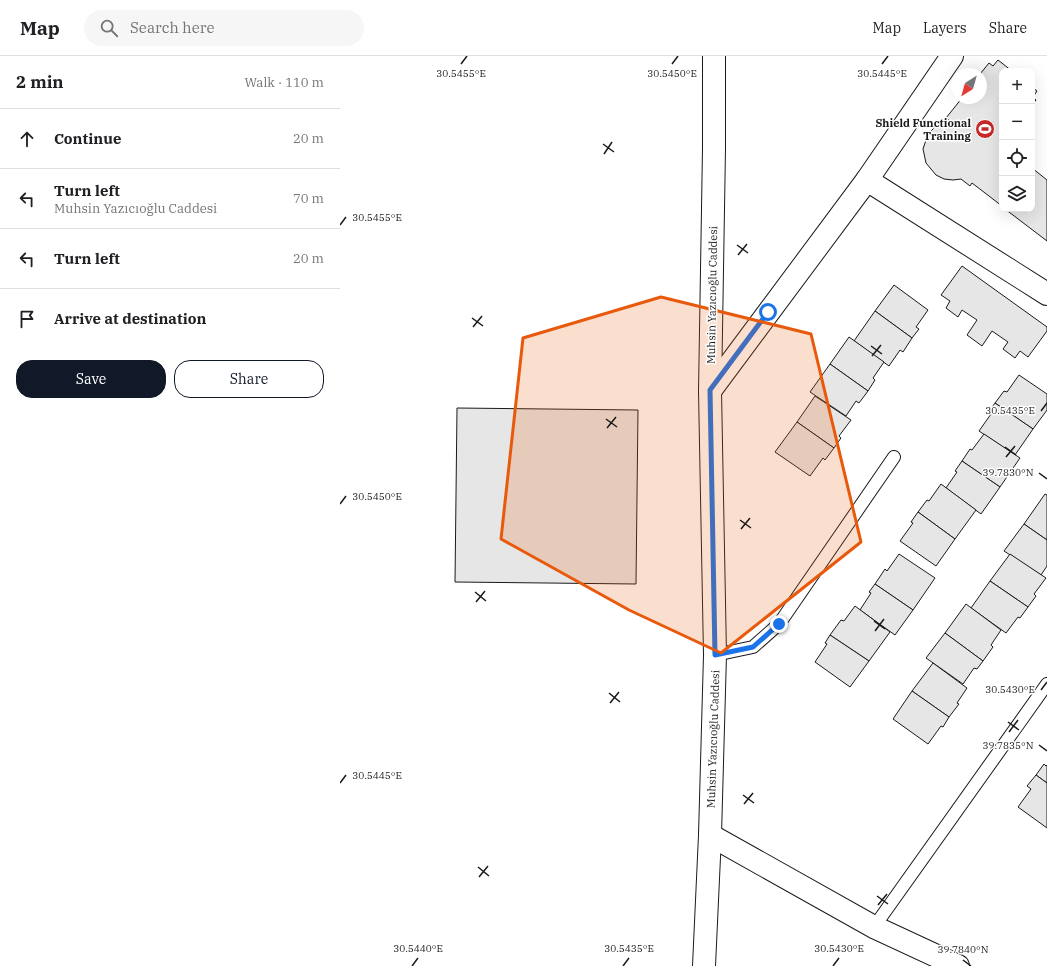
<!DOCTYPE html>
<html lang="en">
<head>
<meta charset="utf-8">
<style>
	body { margin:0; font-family:"IBM Plex Serif",serif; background:#f6f6f6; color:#202124 }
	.controls { position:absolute; right:12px; top:12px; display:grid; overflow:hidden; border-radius:8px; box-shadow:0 4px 16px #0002 }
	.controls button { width:36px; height:36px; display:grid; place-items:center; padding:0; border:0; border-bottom:1px solid #e0e0e0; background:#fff; color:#202124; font:20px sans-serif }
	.compass { position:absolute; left:611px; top:12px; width:36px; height:36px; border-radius:50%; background:#fff; box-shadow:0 4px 16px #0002; rotate:217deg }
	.stop { position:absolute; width:12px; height:12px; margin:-9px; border:3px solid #1a73e8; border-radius:50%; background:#fff }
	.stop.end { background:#1a73e8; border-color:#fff; box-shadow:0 1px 4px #0008 }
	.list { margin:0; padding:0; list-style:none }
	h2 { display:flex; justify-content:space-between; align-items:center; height:52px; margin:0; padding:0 16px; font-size:17px }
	h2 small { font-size:13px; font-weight:400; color:#757577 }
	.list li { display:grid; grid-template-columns:26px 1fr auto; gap:12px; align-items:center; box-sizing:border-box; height:60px; padding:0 16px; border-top:1px solid #e0e0e0 }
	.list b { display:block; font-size:15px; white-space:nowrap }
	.list p { margin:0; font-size:13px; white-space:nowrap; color:#757577 }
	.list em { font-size:13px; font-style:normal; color:#757577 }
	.actions { display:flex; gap:8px; padding:12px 16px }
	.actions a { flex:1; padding:9px 0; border:1px solid #111827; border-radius:16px; text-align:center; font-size:14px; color:#111827 }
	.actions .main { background:#111827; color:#fff }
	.icon { flex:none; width:22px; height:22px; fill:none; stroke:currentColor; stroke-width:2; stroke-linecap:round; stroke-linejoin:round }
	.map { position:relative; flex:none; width:707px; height:910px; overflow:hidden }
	header { display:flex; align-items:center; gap:24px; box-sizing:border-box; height:56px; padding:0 20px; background:#fff; border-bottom:1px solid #e0e0e0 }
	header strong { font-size:19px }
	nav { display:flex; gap:22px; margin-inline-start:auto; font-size:14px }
	.search { width:280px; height:36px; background:#f6f6f6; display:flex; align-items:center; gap:10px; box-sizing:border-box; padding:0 14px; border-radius:22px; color:#757577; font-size:15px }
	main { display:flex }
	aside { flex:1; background:#fff }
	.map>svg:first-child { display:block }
	.building { fill:#e6e6e6; stroke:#1a1a1a }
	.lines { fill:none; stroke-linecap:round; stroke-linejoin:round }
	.service-casing { stroke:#1a1a1a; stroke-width:14 }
	.minor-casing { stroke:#1a1a1a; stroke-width:24 }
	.tertiary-casing { stroke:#1a1a1a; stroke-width:24 }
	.service { stroke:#fff; stroke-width:12 }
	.minor { stroke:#fff; stroke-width:22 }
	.tertiary { stroke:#fff; stroke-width:22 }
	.route { stroke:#1a73e8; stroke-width:5 }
	.marked { fill:#e8590c; fill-opacity:0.2; stroke:#e8590c; stroke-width:3; stroke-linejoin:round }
	.ticks { fill:none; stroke:#1a1a1a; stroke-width:1.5 }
	.labels { text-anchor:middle; stroke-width:3; stroke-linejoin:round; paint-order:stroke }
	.poi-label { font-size:11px; font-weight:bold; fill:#1a1a1a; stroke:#fff; text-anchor:end }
	.street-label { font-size:11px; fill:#1a1a1a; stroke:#fff }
	.ticks-label { font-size:10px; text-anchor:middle; fill:#1a1a1a; stroke:#fff; stroke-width:3; stroke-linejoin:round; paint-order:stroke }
</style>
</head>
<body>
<header>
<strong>Map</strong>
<div class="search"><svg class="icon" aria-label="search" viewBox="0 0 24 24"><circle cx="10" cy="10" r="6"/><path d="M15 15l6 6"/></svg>Search here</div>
<nav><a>Map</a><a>Layers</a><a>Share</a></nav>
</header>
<main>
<aside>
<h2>2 min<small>Walk · 110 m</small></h2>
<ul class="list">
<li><svg class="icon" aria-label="ahead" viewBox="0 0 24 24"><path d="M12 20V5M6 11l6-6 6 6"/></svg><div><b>Continue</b></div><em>20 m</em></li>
<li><svg class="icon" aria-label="left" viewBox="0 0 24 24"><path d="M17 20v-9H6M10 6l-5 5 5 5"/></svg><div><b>Turn left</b><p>Muhsin Yazıcıoğlu Caddesi</p></div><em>70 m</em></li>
<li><svg class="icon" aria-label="left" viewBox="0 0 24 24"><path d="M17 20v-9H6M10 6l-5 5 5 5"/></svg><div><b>Turn left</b></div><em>20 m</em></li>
<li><svg class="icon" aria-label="arrive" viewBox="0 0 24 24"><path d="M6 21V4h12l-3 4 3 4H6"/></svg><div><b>Arrive at destination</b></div></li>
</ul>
<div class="actions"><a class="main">Save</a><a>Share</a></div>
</aside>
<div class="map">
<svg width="707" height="910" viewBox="0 0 707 910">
	<rect width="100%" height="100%" fill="#fff"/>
	<g class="building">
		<polygon points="658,4 672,15 662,15 662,150 632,127 630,130 621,123 613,124 604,123 596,119 586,107 583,93 588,78 595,71 603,67 611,66 606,62 622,42 641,42 640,18 649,7 653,10"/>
		<polygon points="692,31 697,35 693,41 696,44 692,49"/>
		<polygon points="692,112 707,124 707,185 665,153 692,153"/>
		<polygon points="622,210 707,271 707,275 688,301 680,295 675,302 663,293 668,286 652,275 642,290 627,279 637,264 622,254 618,261 606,252 610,245 601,239"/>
		<polygon points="554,229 588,254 576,271 579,273 572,282 535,255"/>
		<polygon points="535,255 572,282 563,296 560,294 549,310 514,285"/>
		<polygon points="509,281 544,306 533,322 535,324 528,335 490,308"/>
		<polygon points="490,308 528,335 519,347 516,345 506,360 470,336"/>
		<polygon points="679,319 707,338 707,354 693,373 655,347 664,335 667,336"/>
		<polygon points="475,340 511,364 499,380 501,382 494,392 457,366"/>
		<polygon points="655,347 693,373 675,399 639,375 651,358 648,357"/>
		<polygon points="117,352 298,354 296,528 115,526"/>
		<polygon points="457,366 494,392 485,404 483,402 470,420 435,396"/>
		<polygon points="644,378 680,402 660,431 622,405 630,393 632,394"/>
		<polygon points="622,405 660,431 641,458 606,432 617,416 615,415"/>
		<polygon points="601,428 636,454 615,483 578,456 587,444 589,445"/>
		<polygon points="705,438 707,439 707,484 684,468"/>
		<polygon points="578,456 615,483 596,510 560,485 573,467 571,466"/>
		<polygon points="684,468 707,484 707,510 701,519 664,495"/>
		<polygon points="559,498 595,522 573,554 535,528 545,513 547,515"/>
		<polygon points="670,498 706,522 694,538 696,540 688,551 650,525"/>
		<polygon points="650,525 688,551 680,562 678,561 666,577 631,552"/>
		<polygon points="535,528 573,554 555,579 520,554 531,537 529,536"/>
		<polygon points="626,548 661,574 651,589 653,591 643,605 605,577"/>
		<polygon points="515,550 550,576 529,605 490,579 501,564 504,565"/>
		<polygon points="605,577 643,605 637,613 634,612 623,628 586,602"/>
		<polygon points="490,579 529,605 510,631 475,606 487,588 485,587"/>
		<polygon points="593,607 627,632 617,647 619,648 609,661 572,635"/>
		<polygon points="572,635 609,661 603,671 601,670 588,688 553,663"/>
		<polygon points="704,708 706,710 707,709 707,727 696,719"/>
		<polygon points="696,719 707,727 707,772 678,751 691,733 687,730"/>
	</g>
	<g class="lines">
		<g class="service-casing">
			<g id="service">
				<polyline points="375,599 413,591 439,568 554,401"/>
				<polyline points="534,871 707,628"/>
			</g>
		</g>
		<g class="minor-casing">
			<g id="minor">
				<polyline points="527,124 707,238"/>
				<polyline points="370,335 527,124 612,0"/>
				<polyline points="370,779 534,871 618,910"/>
			</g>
		</g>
		<g class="tertiary-casing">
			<polyline id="tertiary" points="364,910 370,779 375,599 370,335 374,92 374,0"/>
		</g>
		<use href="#service" class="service"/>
		<use href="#minor" class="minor"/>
		<use href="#tertiary" class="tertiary"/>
	</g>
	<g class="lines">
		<polyline class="route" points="428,256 370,334 375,599 413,591 439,568"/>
	</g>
	<path class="marked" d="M 321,241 L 471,278 L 521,486 L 381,597 L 289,554 L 161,483 L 183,282 Z"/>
	<path class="ticks" d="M 121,8 L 127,0M 332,8 L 338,0M 542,8 L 548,0M 263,88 L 274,96M 264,98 L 272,86M 0,169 L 6,161M 397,189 L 408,197M 398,199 L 407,188M 132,262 L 143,270M 133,271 L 142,260M 531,290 L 542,298M 532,300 L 541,289M 701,355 L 707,347M 266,363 L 277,371M 267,372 L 276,361M 665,391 L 676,399M 666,401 L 675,390M 699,417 L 707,423M 0,448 L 6,440M 400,464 L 411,472M 401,473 L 410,462M 135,536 L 146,545M 136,546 L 145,535M 534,565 L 545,573M 535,575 L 544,563M 701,634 L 707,626M 269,637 L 280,646M 270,647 L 279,636M 668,666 L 679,674M 669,676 L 678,664M 699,689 L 707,695M 0,727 L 6,719M 403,739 L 414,747M 404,748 L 413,737M 138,811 L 149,820M 139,821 L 148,810M 537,840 L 548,848M 538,849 L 547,838M 623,904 L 631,910M 72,910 L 78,902M 283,910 L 289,902M 493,910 L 499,902"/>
	<defs>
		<g id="stadium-disc" transform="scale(1)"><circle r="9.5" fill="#c62828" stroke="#fff"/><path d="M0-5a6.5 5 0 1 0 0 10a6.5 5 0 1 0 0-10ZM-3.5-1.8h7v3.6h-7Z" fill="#fff"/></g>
	</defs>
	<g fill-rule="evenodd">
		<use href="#stadium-disc" x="645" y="73"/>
	</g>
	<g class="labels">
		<g class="poi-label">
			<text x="631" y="71">Shield Functional<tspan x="631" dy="13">Training</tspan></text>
		</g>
		<g class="street-label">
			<text transform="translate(372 239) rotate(-89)" y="4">Muhsin Yazıcıoğlu Caddesi</text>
			<text transform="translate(373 683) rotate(-88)" y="4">Muhsin Yazıcıoğlu Caddesi</text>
		</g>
	</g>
	<g class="ticks-label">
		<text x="121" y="21">30.5455°E</text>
		<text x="332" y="21">30.5450°E</text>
		<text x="542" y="21">30.5445°E</text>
		<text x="37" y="165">30.5455°E</text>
		<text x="670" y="358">30.5435°E</text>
		<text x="668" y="420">39.7830°N</text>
		<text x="37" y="444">30.5450°E</text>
		<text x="670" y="637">30.5430°E</text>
		<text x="668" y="693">39.7835°N</text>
		<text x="37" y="723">30.5445°E</text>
		<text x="78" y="896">30.5440°E</text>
		<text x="289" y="896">30.5435°E</text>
		<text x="499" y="896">30.5430°E</text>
		<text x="623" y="897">39.7840°N</text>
	</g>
</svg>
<div class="controls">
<button>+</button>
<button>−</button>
<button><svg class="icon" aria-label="locate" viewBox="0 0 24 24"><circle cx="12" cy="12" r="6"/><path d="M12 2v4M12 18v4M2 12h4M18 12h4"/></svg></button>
<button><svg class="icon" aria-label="layers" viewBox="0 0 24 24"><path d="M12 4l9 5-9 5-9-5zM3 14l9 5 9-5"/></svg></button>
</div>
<svg class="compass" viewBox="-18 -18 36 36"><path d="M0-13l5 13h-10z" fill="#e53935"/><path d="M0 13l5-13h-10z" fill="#757577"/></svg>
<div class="stop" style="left:428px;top:256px"></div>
<div class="stop end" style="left:439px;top:568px"></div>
</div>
</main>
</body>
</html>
